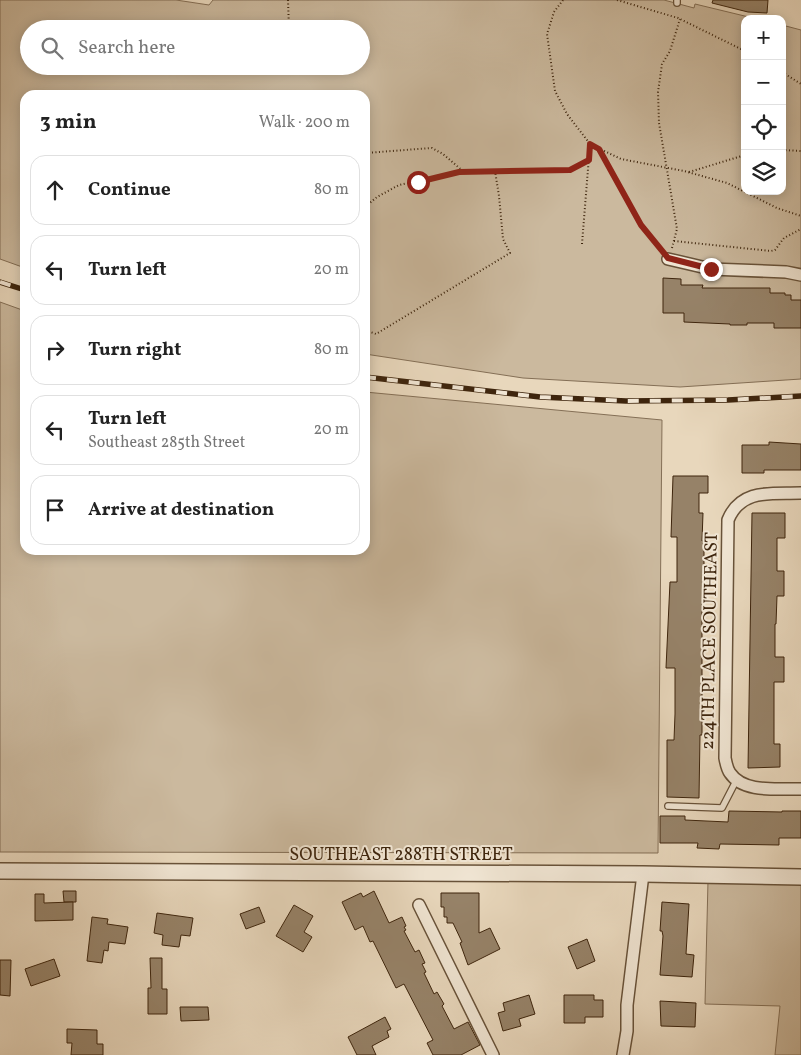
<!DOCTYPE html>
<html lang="en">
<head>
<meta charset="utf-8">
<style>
	body { margin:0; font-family:Vollkorn,serif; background:#f2f2f2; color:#222 }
	.controls { position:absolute; right:15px; top:15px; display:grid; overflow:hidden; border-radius:10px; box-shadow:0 2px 12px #0003 }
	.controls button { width:45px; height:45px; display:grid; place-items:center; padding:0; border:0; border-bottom:1px solid #e0e0e0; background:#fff; color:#222; font:25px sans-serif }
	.stop { position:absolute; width:15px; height:15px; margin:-11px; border:4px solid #8f2418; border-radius:50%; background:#fff }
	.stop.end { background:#8f2418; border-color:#fff; box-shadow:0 1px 5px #0008 }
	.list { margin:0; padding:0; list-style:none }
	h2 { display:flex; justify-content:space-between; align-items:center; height:65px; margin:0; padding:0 20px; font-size:21px }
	h2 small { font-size:16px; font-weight:400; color:#767676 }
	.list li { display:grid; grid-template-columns:32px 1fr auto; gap:15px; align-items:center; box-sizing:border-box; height:70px; margin:0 10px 10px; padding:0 10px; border:1px solid #e0e0e0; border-radius:15px }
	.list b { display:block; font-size:19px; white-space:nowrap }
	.list p { margin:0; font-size:16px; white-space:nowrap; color:#767676 }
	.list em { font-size:16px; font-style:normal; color:#767676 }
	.icon { flex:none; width:28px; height:28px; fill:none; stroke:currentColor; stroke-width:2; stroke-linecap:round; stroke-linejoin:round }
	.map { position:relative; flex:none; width:801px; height:1055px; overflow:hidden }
	.search { position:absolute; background:#fff; box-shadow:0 2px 12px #0003; left:20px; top:20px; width:350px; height:55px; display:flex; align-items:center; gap:12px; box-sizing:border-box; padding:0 18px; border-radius:28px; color:#767676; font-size:19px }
	.panel { position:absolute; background:#fff; box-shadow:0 2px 12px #0003; left:20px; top:90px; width:350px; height:465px; border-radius:15px }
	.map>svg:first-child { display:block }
	.green { fill:#cbb99e; stroke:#846f56; fill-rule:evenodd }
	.building { fill:#968268; stroke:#3e250d }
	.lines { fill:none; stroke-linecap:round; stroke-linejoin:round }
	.service-casing { stroke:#685239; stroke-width:8 }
	.minor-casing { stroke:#685239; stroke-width:14 }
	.tertiary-casing { stroke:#685239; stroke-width:18 }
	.path { stroke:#3e250d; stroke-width:2; stroke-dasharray:1 2.5; stroke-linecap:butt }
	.service { stroke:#f0e5d3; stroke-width:5.5 }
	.minor { stroke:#f0e5d3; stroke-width:11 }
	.tertiary { stroke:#f0e5d3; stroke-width:15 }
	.rail-casing { stroke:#3e250d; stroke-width:5.5 }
	.rail { stroke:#f0e5d3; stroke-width:4; stroke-dasharray:11; stroke-linecap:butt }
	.route { stroke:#8f2418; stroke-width:6 }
	.labels { text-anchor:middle; stroke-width:4; stroke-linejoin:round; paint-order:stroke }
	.street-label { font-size:18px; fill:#3e250d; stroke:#f0e5d3 }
</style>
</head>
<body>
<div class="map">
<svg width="801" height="1055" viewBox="0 0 801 1055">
	<rect width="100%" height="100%" fill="#e8d7bc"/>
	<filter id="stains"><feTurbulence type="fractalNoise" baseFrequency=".004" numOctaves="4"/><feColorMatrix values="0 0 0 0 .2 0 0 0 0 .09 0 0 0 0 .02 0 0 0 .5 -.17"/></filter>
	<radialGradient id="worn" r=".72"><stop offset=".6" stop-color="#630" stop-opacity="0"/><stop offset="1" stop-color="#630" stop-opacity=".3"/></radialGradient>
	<g class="green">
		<path d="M 0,0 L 176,0 L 209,5 L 213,0 L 664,0 L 694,8 L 695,4 L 757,19 L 745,19 L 745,191 L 782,191 L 782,25 L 801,30 L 801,379 L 680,387 L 523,378 L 365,354 L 365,95 L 25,95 L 25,268 L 0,259 ZM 29,29 L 361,29 L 361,66 L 29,66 Z"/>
		<polygon points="0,302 25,311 25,550 365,550 365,392 662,420 658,853 0,852"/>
		<polygon points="708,881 801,882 801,1055 775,1055 780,1006 705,1004"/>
	</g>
	<g class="building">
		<polygon points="713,0 768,0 767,13 748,12 712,3"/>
		<polygon points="663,278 681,279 681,285 703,285 702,288 770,288 770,293 785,293 785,295 791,295 791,300 801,300 801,328 774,328 774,323 747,323 747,325 730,325 730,324 684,322 684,313 663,313"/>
		<polygon points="769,442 801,444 801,470 764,470 764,473 742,473 742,445 769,445"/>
		<polygon points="673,476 708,476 708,493 699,493 699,513 703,513 702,541 704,541 704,604 702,604 702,735 700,735 699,798 667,797 667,740 674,740 675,714 675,668 666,668 670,582 677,582 677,537 671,537"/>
		<polygon points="752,513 785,513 785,538 777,538 777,571 784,571 784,596 777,596 776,624 775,624 775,657 784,657 784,682 774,682 774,744 780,744 780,767 748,768"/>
		<polygon points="729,811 782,812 782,811 801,811 801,838 779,838 779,845 720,844 719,849 697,848 698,843 660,843 660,816 685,816 685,820 728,822"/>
		<polygon points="63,891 76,891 76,902 64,902"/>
		<polygon points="374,891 389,923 402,917 406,926 404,927 406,930 404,931 415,952 419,950 425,963 422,964 426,972 424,973 434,994 437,992 444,1004 442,1006 454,1029 468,1022 480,1045 461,1055 433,1055 427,1043 433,1040 404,984 396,988 373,941 370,942 363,926 355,930 342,902 361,893 363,897"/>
		<polygon points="441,893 479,893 479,933 490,928 500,949 468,965 460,943 462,942 453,923 447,923 447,917 444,917 444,907 441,907"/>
		<polygon points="35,894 44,894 44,903 73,902 73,920 35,921"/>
		<polygon points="662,902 689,904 686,954 694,955 692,977 660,975 663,936 662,931 660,931"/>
		<polygon points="294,905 313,916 304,932 312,937 303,952 276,936"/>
		<polygon points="259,907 265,922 246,929 240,914"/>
		<polygon points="157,913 193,918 190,936 181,935 179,947 162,945 163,935 154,933"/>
		<polygon points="92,917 108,919 107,924 128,927 125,944 109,942 108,951 104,950 102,963 87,961"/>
		<polygon points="587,939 595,961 577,969 568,947"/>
		<polygon points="150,958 162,958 162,989 167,989 167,1014 148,1014 148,988 151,988"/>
		<polygon points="54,959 60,976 31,986 25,969"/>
		<polygon points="0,960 11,960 10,996 0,995"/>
		<polygon points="529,995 535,1014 519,1019 521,1026 503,1031 498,1013 505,1011 503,1003"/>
		<polygon points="564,995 594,995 594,1000 603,1000 603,1017 585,1017 585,1023 564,1023"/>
		<polygon points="660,1001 696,1003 695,1027 661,1026"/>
		<polygon points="180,1007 208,1007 209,1020 181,1021"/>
		<polygon points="385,1017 391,1029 387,1031 389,1037 372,1046 376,1055 357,1055 348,1037"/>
		<polygon points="67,1029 97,1030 97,1044 103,1044 103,1055 71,1055 72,1043 67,1043"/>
	</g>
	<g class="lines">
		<g class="service-casing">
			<g id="service">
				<polyline points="677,3 677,0"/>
				<polyline points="668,806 722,808 736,781"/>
			</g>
		</g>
		<g class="minor-casing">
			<g id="minor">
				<polyline points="668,259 711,269 786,272 801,275"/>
				<path d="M 801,493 C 772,494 741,488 728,520 L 725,758 C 726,763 727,769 730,773 C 744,794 779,788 801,789"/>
				<polyline points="419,905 493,1055"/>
				<polyline points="623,1055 627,1031 627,1005 643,874"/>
			</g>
		</g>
		<g class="tertiary-casing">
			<polyline id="tertiary" points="0,871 643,874 801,877"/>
		</g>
		<g class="path">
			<polyline points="288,0 289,29"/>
			<polyline points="563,0 554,12 547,34 555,91 567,114 590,144 621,159 684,171 727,183 777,208 801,216"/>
			<polyline points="617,0 678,18 745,51"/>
			<polyline points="782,72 801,84"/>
			<polyline points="599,149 641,225 661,249"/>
			<polyline points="782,150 801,151"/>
			<polyline points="365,153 432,148 443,154 464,172"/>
			<polyline points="689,172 745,155"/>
			<polyline points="365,207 377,197 399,185 434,177 459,172 570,170 589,160"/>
			<polyline points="674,241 771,251 775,250 784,238 801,229"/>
			<polyline points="582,244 590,144"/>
			<polyline points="672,248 677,229 659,123 658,92 662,64 670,51 680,19"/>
			<polyline points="365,330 376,334 510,253 503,239 499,196 495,171"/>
		</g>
		<use href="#service" class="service"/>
		<use href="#minor" class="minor"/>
		<use href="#tertiary" class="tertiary"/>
		<g class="rail-casing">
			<g id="rail">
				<polyline points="0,282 25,290"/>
				<polyline points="365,377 540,397 626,401 728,400 801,396"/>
			</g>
		</g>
		<use href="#rail" class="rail"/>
	</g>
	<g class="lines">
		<polyline class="route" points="418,182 459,172 570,170 589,160 590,144 599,149 641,225 668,258 711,269"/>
	</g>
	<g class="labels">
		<g class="street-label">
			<text transform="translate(709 641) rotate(-89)" y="6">224TH PLACE SOUTHEAST</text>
			<text x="401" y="860">SOUTHEAST 288TH STREET</text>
		</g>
	</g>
	<rect width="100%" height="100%" filter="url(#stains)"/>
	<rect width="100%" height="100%" fill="url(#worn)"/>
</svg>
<div class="controls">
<button>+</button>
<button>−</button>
<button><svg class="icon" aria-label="locate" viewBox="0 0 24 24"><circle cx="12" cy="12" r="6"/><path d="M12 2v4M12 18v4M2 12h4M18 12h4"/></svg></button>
<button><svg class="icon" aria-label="layers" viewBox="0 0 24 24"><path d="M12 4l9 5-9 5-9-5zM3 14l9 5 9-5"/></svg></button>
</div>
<div class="stop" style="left:418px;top:182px"></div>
<div class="stop end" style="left:711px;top:269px"></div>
<div class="search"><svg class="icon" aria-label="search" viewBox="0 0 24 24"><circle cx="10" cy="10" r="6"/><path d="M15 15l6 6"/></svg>Search here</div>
<section class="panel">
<h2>3 min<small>Walk · 200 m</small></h2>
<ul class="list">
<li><svg class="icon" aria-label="ahead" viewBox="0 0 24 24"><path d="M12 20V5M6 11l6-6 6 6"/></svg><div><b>Continue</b></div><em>80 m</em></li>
<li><svg class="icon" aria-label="left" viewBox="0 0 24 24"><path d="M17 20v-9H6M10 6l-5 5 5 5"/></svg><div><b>Turn left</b></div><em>20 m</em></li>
<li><svg class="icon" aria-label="right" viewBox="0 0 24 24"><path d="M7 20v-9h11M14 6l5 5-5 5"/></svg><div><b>Turn right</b></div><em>80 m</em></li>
<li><svg class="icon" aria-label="left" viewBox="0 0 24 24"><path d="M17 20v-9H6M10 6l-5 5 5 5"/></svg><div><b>Turn left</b><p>Southeast 285th Street</p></div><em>20 m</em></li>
<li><svg class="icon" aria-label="arrive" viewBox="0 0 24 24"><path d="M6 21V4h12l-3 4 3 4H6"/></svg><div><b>Arrive at destination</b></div></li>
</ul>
</section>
</div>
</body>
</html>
